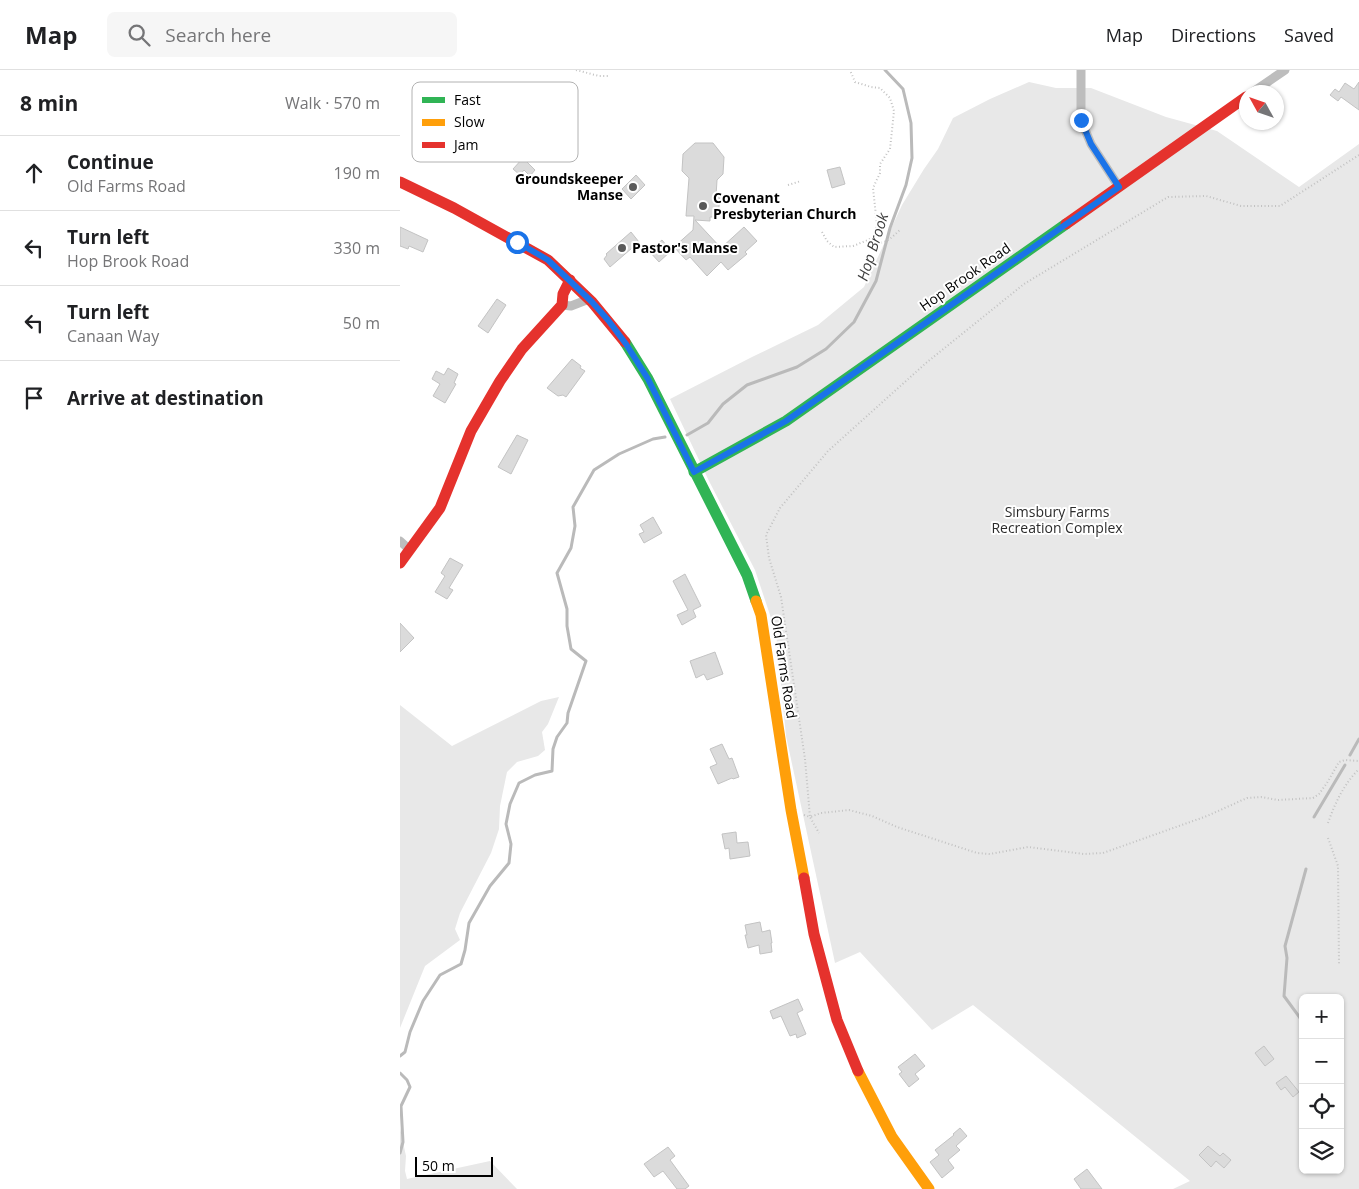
<!DOCTYPE html>
<html lang="en">
<head>
<meta charset="utf-8">
<style>
	body { margin:0; font-family:"Open Sans",sans-serif; background:#f6f6f6; color:#202124 }
	.controls { position:absolute; right:15px; bottom:15px; display:grid; overflow:hidden; border-radius:8px; box-shadow:0 1px 4px #0004 }
	.controls button { width:45px; height:45px; display:grid; place-items:center; padding:0; border:0; border-bottom:1px solid #e0e0e0; background:#fff; color:#202124; font:25px sans-serif }
	.compass { position:absolute; left:839px; top:15px; width:45px; height:45px; border-radius:50%; background:#fff; box-shadow:0 1px 4px #0004; rotate:310deg }
	.scale { position:absolute; left:15px; bottom:12px; width:78px; box-sizing:border-box; padding-left:5px; border:2px solid #000; border-top:0; font-size:14px; line-height:18px; white-space:nowrap; color:#000; -webkit-text-stroke:4px #fff; paint-order:stroke }
	.stop { position:absolute; width:15px; height:15px; margin:-11px; border:4px solid #1a73e8; border-radius:50%; background:#fff }
	.stop.end { background:#1a73e8; border-color:#fff; box-shadow:0 1px 5px #0008 }
	.list { margin:0; padding:0; list-style:none }
	h2 { display:flex; justify-content:space-between; align-items:center; height:65px; margin:0; padding:0 20px; font-size:21px }
	h2 small { font-size:16px; font-weight:400; color:#757577 }
	.list li { display:grid; grid-template-columns:32px 1fr auto; gap:15px; align-items:center; box-sizing:border-box; height:75px; padding:0 20px; border-top:1px solid #e0e0e0 }
	.list b { display:block; font-size:19px; white-space:nowrap }
	.list p { margin:0; font-size:16px; white-space:nowrap; color:#757577 }
	.list em { font-size:16px; font-style:normal; color:#757577 }
	.icon { flex:none; width:28px; height:28px; fill:none; stroke:currentColor; stroke-width:2; stroke-linecap:round; stroke-linejoin:round }
	.map { position:relative; flex:none; width:959px; height:1119px; overflow:hidden }
	header { display:flex; align-items:center; gap:30px; box-sizing:border-box; height:70px; padding:0 25px; background:#fff; border-bottom:1px solid #e0e0e0 }
	header strong { font-size:24px }
	nav { display:flex; gap:28px; margin-inline-start:auto; font-size:18px }
	.search { width:350px; height:45px; background:#f6f6f6; display:flex; align-items:center; gap:12px; box-sizing:border-box; padding:0 18px; border-radius:8px; color:#757577; font-size:19px }
	main { display:flex }
	aside { flex:1; background:#fff }
	.map>svg:first-child { display:block }
	.green { fill:#e8e8e8; fill-rule:evenodd }
	.lines { fill:none; stroke-linecap:round; stroke-linejoin:round }
	.stream { stroke:#bababa; stroke-width:3 }
	.building { fill:#dbdbdb; stroke:#c3c3c3 }
	.path { stroke:#c2c2c2; stroke-width:2; stroke-dasharray:1 2.5; stroke-linecap:butt }
	.street { stroke:#bdbdbd; stroke-width:9 }
	.fast { stroke:#30b455; stroke-width:11 }
	.slow { stroke:#ff9f0a; stroke-width:11 }
	.jam { stroke:#e5322d; stroke-width:11 }
	.route { stroke:#1a73e8; stroke-width:6 }
	.poi-dot { fill:#595959; stroke:#fff; stroke-width:2 }
	.labels { text-anchor:middle; stroke-width:4; stroke-linejoin:round; paint-order:stroke }
	.poi-label { font-size:14px; font-weight:bold; fill:#000; stroke:#fff; text-anchor:start }
	.street-label { font-size:14px; fill:#000; stroke:#fff }
	.park-label { font-size:14px; fill:#2c2c2c; stroke:#fff }
	.water-label { font-size:15px; font-style:italic; fill:#3d3d3d; stroke:#fff }
	.key { fill:#fff; stroke:#b2b2b2; stroke-width:1 }
	.key-label { font-size:14px; fill:#000 }
</style>
</head>
<body>
<header>
<strong>Map</strong>
<div class="search"><svg class="icon" aria-label="search" viewBox="0 0 24 24"><circle cx="10" cy="10" r="6"/><path d="M15 15l6 6"/></svg>Search here</div>
<nav><a>Map</a><a>Directions</a><a>Saved</a></nav>
</header>
<main>
<aside>
<h2>8 min<small>Walk · 570 m</small></h2>
<ul class="list">
<li><svg class="icon" aria-label="ahead" viewBox="0 0 24 24"><path d="M12 20V5M6 11l6-6 6 6"/></svg><div><b>Continue</b><p>Old Farms Road</p></div><em>190 m</em></li>
<li><svg class="icon" aria-label="left" viewBox="0 0 24 24"><path d="M17 20v-9H6M10 6l-5 5 5 5"/></svg><div><b>Turn left</b><p>Hop Brook Road</p></div><em>330 m</em></li>
<li><svg class="icon" aria-label="left" viewBox="0 0 24 24"><path d="M17 20v-9H6M10 6l-5 5 5 5"/></svg><div><b>Turn left</b><p>Canaan Way</p></div><em>50 m</em></li>
<li><svg class="icon" aria-label="arrive" viewBox="0 0 24 24"><path d="M6 21V4h12l-3 4 3 4H6"/></svg><div><b>Arrive at destination</b></div></li>
</ul>
</aside>
<div class="map">
<svg width="959" height="1119" viewBox="0 0 959 1119">
	<rect width="100%" height="100%" fill="#fff"/>
	<g class="green">
		<path d="M 629,12 L 656,18 L 691,18 L 766,47 L 817,61 L 899,117 L 959,74 L 959,1119 L 773,1119 L 790,1111 L 573,935 L 532,960 L 460,882 L 435,893 L 386,666 L 376,563 L 355,500 L 309,411 L 270,329 L 352,287 L 418,255 L 464,217 L 502,135 L 524,99 L 538,79 L 553,48 L 590,29 ZM 903,928 L 940,928 L 940,1100 L 903,1100 Z"/>
		<polygon points="159,627 148,654 142,662 145,680 138,686 117,692 107,702 100,736 99,759 91,783 60,843 55,859 60,870 25,896 0,958 0,635 52,676 141,631"/>
		<polygon points="0,1058 6,1086 5,1101 7,1109 90,1091 117,1119 0,1119"/>
	</g>
	<g class="lines">
		<g class="stream">
			<polyline points="287,365 308,353 323,334 347,315 397,297 426,279 454,252 476,211 490,158 506,115 512,88 511,53 503,19 485,0"/>
			<polyline points="950,685 959,669"/>
			<polyline points="914,747 945,695"/>
			<polyline points="903,952 884,926 887,888 885,876 906,799"/>
			<polyline points="0,986 5,982 10,962 23,931 40,905 61,894 65,880 69,853 90,816 109,793 111,774 106,754 110,734 119,713 135,705 152,701 153,679 157,667 167,653 168,643 186,591 171,579 167,556 167,539 157,503 171,478 175,456 173,437 194,400 219,384 253,369 265,367"/>
			<polyline points="0,1003 7,1010 10,1017 1,1036 3,1072 0,1083"/>
		</g>
	</g>
	<g class="building">
		<polygon points="959,12 959,40 941,27 938,31 930,25 935,19 939,22 945,13 954,19"/>
		<polygon points="295,73 313,73 324,87 323,104 317,110 316,126 320,126 318,147 310,147 310,151 295,150 321,178 344,157 357,171 345,182 347,184 328,200 321,192 307,206 290,187 286,190 274,177 293,160 294,146 286,146 289,108 282,101 283,84"/>
		<polygon points="123,88 135,100 130,106 124,100 120,105 113,99"/>
		<polygon points="440,97 445,114 432,118 427,100"/>
		<polygon points="236,105 245,115 231,129 222,119"/>
		<polygon points="0,157 28,170 23,182 9,176 8,179 0,176"/>
		<polygon points="231,162 239,172 210,197 204,189 207,185 206,184"/>
		<polygon points="262,170 271,181 259,192 249,181"/>
		<polygon points="97,229 106,235 88,263 78,256"/>
		<polygon points="172,289 181,296 180,298 185,301 166,327 163,325 158,326 147,318"/>
		<polygon points="48,298 58,304 54,313 56,314 45,333 33,326 40,314 32,309 36,301 44,305"/>
		<polygon points="117,365 128,370 111,404 98,397"/>
		<polygon points="253,447 262,463 244,473 239,464 244,462 240,455"/>
		<polygon points="50,488 63,495 49,518 53,520 47,529 35,522 45,506 41,503"/>
		<polygon points="285,504 301,536 293,540 296,547 282,555 277,545 288,540 273,511"/>
		<polygon points="0,553 14,568 0,582"/>
		<polygon points="315,582 323,604 307,610 304,604 296,608 290,591"/>
		<polygon points="322,674 329,689 332,688 339,707 333,709 332,708 318,714 310,697 317,694 310,679"/>
		<polygon points="336,762 337,773 348,772 350,786 330,789 329,778 325,779 322,764"/>
		<polygon points="360,852 362,862 370,860 372,873 371,873 372,882 360,884 359,875 348,878 345,865 347,865 345,855"/>
		<polygon points="398,929 403,940 397,943 406,964 397,968 396,964 390,966 381,946 373,949 370,941"/>
		<polygon points="864,976 874,989 865,996 855,983"/>
		<polygon points="515,984 525,996 515,1004 519,1009 509,1017 499,1004 502,1002 498,997"/>
		<polygon points="886,1006 899,1022 893,1027 885,1017 881,1020 876,1013"/>
		<polygon points="560,1058 567,1066 556,1076 560,1080 548,1090 554,1098 542,1108 530,1092 539,1085 535,1080 554,1065 553,1064"/>
		<polygon points="808,1076 820,1086 823,1083 831,1090 824,1098 816,1091 811,1097 799,1085"/>
		<polygon points="268,1077 275,1086 270,1090 289,1116 285,1119 277,1119 263,1101 254,1107 244,1094"/>
		<polygon points="687,1099 702,1119 681,1119 674,1109"/>
	</g>
	<g class="lines">
		<g class="path">
			<polyline points="176,0 199,6 208,6"/>
			<polyline points="959,85 880,136 841,136 806,126 768,127 624,214 526,293 428,381 380,438 366,465 369,488 381,527 405,689 410,747 421,743 449,740 472,746 497,757 577,783 590,784 628,777 684,784 703,783 807,746 847,728 861,727 878,730 913,728 919,724 927,713 939,692 945,690 959,691"/>
			<polyline points="388,115 401,111"/>
			<polyline points="422,162 427,171 434,177 453,176 468,170 473,167 477,155 473,118 480,103 480,94 490,79 494,41 490,28 480,18 471,17 455,12 450,0"/>
			<path d="M 473,167 L 477,172 C 486,175 494,165 501,159"/>
			<polyline points="404,745 410,747 419,763"/>
			<path d="M 928,753 C 935,733 944,714 959,699"/>
			<polyline points="928,768 938,796 939,894"/>
		</g>
		<g class="street">
			<polyline points="681,0 681,50 691,74 719,117"/>
			<polyline points="853,22 885,0"/>
			<polyline points="162,235 171,236 189,229"/>
			<polyline points="0,471 10,480"/>
		</g>
		<g class="fast">
			<polyline points="225,272 248,309 347,505 356,531"/>
			<polyline points="294,402 386,351 666,154"/>
		</g>
		<g class="slow">
			<polyline points="356,531 361,545 391,740 404,808"/>
			<polyline points="458,1001 492,1067 529,1119"/>
		</g>
		<g class="jam">
			<polyline points="0,112 54,138 148,190 192,232 225,272"/>
			<polyline points="666,154 846,27"/>
			<polyline points="0,493 40,438 71,361 100,311 122,279 162,235 163,224 170,210"/>
			<polyline points="404,808 414,864 437,950 458,1001"/>
		</g>
	</g>
	<g class="lines">
		<polyline class="route" points="117,172 148,190 192,232 208,250 226,274 248,309 294,402 386,351 719,117 691,74 681,50"/>
	</g>
	<g class="poi-dot">
		<circle cx="233" cy="117" r="5"/>
		<circle cx="303" cy="136" r="5"/>
		<circle cx="222" cy="178" r="5"/>
	</g>
	<g class="labels">
		<g class="poi-label">
			<text x="223" y="114" text-anchor="end">Groundskeeper<tspan x="223" dy="16">Manse</tspan></text>
			<text x="313" y="133">Covenant<tspan x="313" dy="16">Presbyterian Church</tspan></text>
			<text x="232" y="183">Pastor's Manse</text>
		</g>
		<g class="street-label">
			<text transform="translate(565 207) rotate(-35)" y="5">Hop Brook Road</text>
			<text transform="translate(384 597) rotate(81)" y="5">Old Farms Road</text>
		</g>
		<g class="park-label">
			<text x="657" y="447">Simsbury Farms<tspan x="657" dy="16">Recreation Complex</tspan></text>
		</g>
		<g class="water-label">
			<text transform="translate(473 177) rotate(-72)" y="5">Hop Brook</text>
		</g>
	</g>
	<rect x="12" y="12" width="166" height="80" rx="8" class="key"/>
	<rect x="22" y="27" width="23" height="6" fill="#30b455"/>
	<rect x="22" y="49" width="23" height="7" fill="#ff9f0a"/>
	<rect x="22" y="72" width="23" height="6" fill="#e5322d"/>
	<g class="key-label">
		<text x="54" y="35">Fast</text>
		<text x="54" y="57">Slow</text>
		<text x="54" y="80">Jam</text>
	</g>
</svg>
<div class="controls">
<button>+</button>
<button>−</button>
<button><svg class="icon" aria-label="locate" viewBox="0 0 24 24"><circle cx="12" cy="12" r="6"/><path d="M12 2v4M12 18v4M2 12h4M18 12h4"/></svg></button>
<button><svg class="icon" aria-label="layers" viewBox="0 0 24 24"><path d="M12 4l9 5-9 5-9-5zM3 14l9 5 9-5"/></svg></button>
</div>
<svg class="compass" viewBox="-18 -18 36 36"><path d="M0-13l5 13h-10z" fill="#e53935"/><path d="M0 13l5-13h-10z" fill="#757577"/></svg>
<div class="scale">50 m</div>
<div class="stop" style="left:117px;top:172px"></div>
<div class="stop end" style="left:681px;top:50px"></div>
</div>
</main>
</body>
</html>
